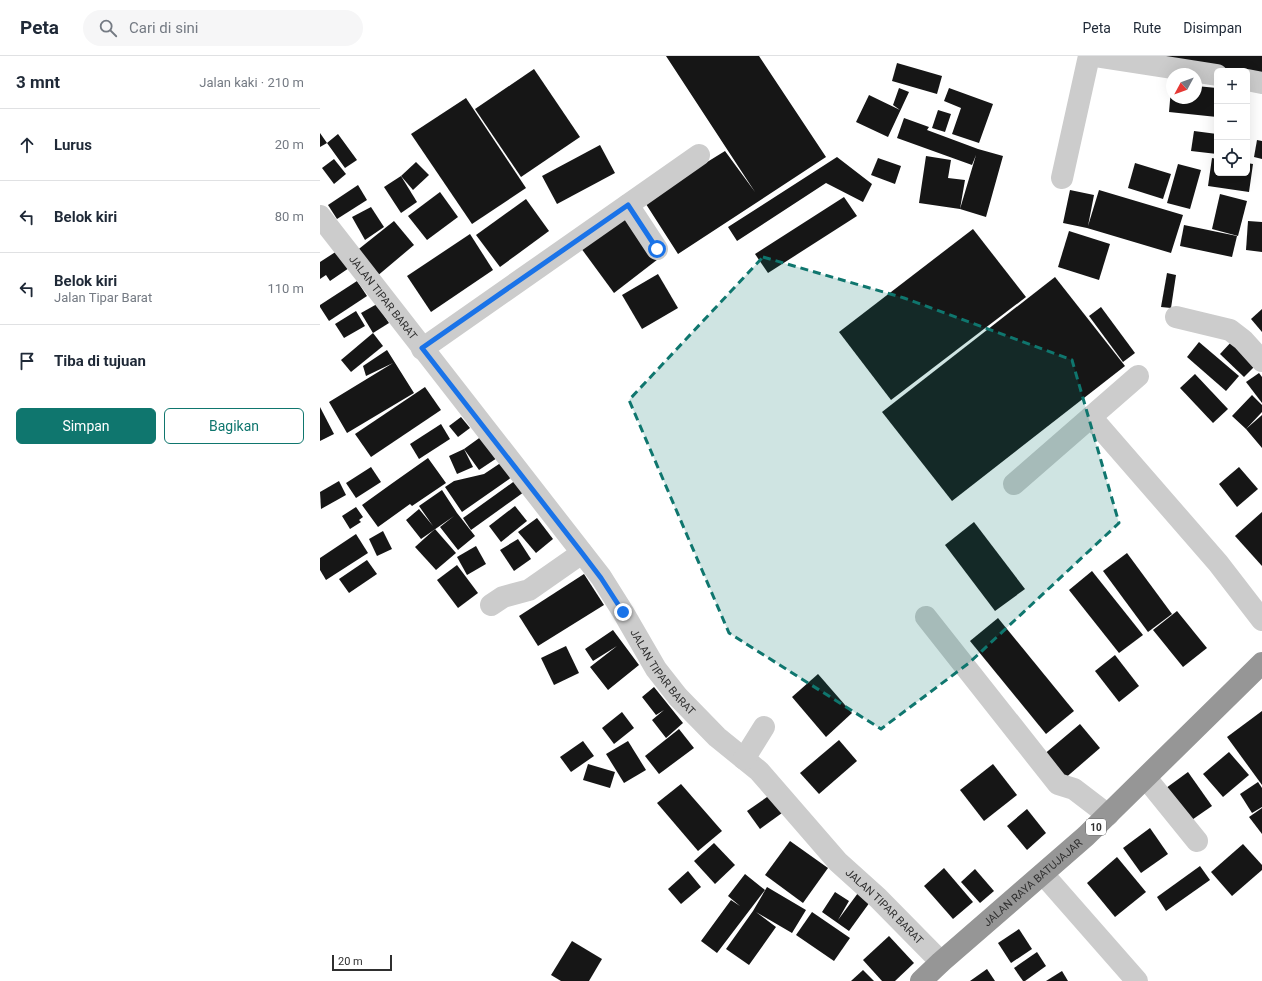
<!DOCTYPE html>
<html lang="id">
<head>
<meta charset="utf-8">
<style>
	body { margin:0; font-family:Roboto,sans-serif; background:#f6f6f7; color:#1f2937 }
	.controls { position:absolute; right:12px; top:12px; display:grid; overflow:hidden; border-radius:6px; box-shadow:0 4px 16px #0002 }
	.controls button { width:36px; height:36px; display:grid; place-items:center; padding:0; border:0; border-bottom:1px solid #e0e1e3; background:#fff; color:#1f2937; font:20px sans-serif }
	.compass { position:absolute; left:846px; top:12px; width:36px; height:36px; border-radius:50%; background:#fff; box-shadow:0 4px 16px #0002; rotate:229deg }
	.scale { position:absolute; left:12px; bottom:10px; width:60px; box-sizing:border-box; padding-left:4px; border:2px solid #2f2f2f; border-top:0; font-size:11px; line-height:14px; white-space:nowrap; color:#2f2f2f; -webkit-text-stroke:3px #fff; paint-order:stroke }
	.stop { position:absolute; width:12px; height:12px; margin:-9px; border:3px solid #1a73e8; border-radius:50%; background:#fff }
	.stop.end { background:#1a73e8; border-color:#fff; box-shadow:0 1px 4px #0008 }
	.list { margin:0; padding:0; list-style:none }
	h2 { display:flex; justify-content:space-between; align-items:center; height:52px; margin:0; padding:0 16px; font-size:17px }
	h2 small { font-size:13px; font-weight:400; color:#747a83 }
	.list li { display:grid; grid-template-columns:26px 1fr auto; gap:12px; align-items:center; box-sizing:border-box; height:72px; padding:0 16px; border-top:1px solid #e0e1e3 }
	.list b { display:block; font-size:15px; white-space:nowrap }
	.list p { margin:0; font-size:13px; white-space:nowrap; color:#747a83 }
	.list em { font-size:13px; font-style:normal; color:#747a83 }
	.actions { display:flex; gap:8px; padding:12px 16px }
	.actions a { flex:1; padding:9px 0; border:1px solid #0f766e; border-radius:6px; text-align:center; font-size:14px; color:#0f766e }
	.actions .main { background:#0f766e; color:#fff }
	.icon { flex:none; width:22px; height:22px; fill:none; stroke:currentColor; stroke-width:2; stroke-linecap:round; stroke-linejoin:round }
	.map { position:relative; flex:none; width:942px; height:925px; overflow:hidden }
	header { display:flex; align-items:center; gap:24px; box-sizing:border-box; height:56px; padding:0 20px; background:#fff; border-bottom:1px solid #e0e1e3 }
	header strong { font-size:19px }
	nav { display:flex; gap:22px; margin-inline-start:auto; font-size:14px }
	.search { width:280px; height:36px; background:#f6f6f7; display:flex; align-items:center; gap:10px; box-sizing:border-box; padding:0 14px; border-radius:22px; color:#747a83; font-size:15px }
	main { display:flex }
	aside { flex:1; background:#fff }
	.map>svg:first-child { display:block }
	.building { fill:#161616 }
	.lines { fill:none; stroke-linecap:round; stroke-linejoin:round }
	.minor { stroke:#ccc; stroke-width:22 }
	.highway { stroke:#969696; stroke-width:22 }
	.route { stroke:#1a73e8; stroke-width:5 }
	.marked { fill:#0f766e; fill-opacity:0.2; stroke:#0f766e; stroke-width:3; stroke-dasharray:8 5; stroke-linejoin:round }
	.labels { text-anchor:middle; stroke-width:4; stroke-linejoin:round; paint-order:stroke }
	.shield { fill:#fff; stroke:#6d6d6d; stroke-width:1 }
	.shield-label { font-size:10px; font-weight:bold; fill:#2f2f2f }
	.street-label { font-size:11px; fill:#2f2f2f; stroke:#fff }
</style>
</head>
<body>
<header>
<strong>Peta</strong>
<div class="search"><svg class="icon" aria-label="search" viewBox="0 0 24 24"><circle cx="10" cy="10" r="6"/><path d="M15 15l6 6"/></svg>Cari di sini</div>
<nav><a>Peta</a><a>Rute</a><a>Disimpan</a></nav>
</header>
<main>
<aside>
<h2>3 mnt<small>Jalan kaki · 210 m</small></h2>
<ul class="list">
<li><svg class="icon" aria-label="ahead" viewBox="0 0 24 24"><path d="M12 20V5M6 11l6-6 6 6"/></svg><div><b>Lurus</b></div><em>20 m</em></li>
<li><svg class="icon" aria-label="left" viewBox="0 0 24 24"><path d="M17 20v-9H6M10 6l-5 5 5 5"/></svg><div><b>Belok kiri</b></div><em>80 m</em></li>
<li><svg class="icon" aria-label="left" viewBox="0 0 24 24"><path d="M17 20v-9H6M10 6l-5 5 5 5"/></svg><div><b>Belok kiri</b><p>Jalan Tipar Barat</p></div><em>110 m</em></li>
<li><svg class="icon" aria-label="arrive" viewBox="0 0 24 24"><path d="M6 21V4h12l-3 4 3 4H6"/></svg><div><b>Tiba di tujuan</b></div></li>
</ul>
<div class="actions"><a class="main">Simpan</a><a>Bagikan</a></div>
</aside>
<div class="map">
<svg width="942" height="925" viewBox="0 0 942 925">
	<rect width="100%" height="100%" fill="#fff"/>
	<g class="building">
		<polygon points="346,0 439,0 506,101 358,198 324,145 405,95 435,136"/>
		<polygon points="806,0 942,0 942,23 927,15 897,15"/>
		<polygon points="577,7 622,20 617,38 572,25"/>
		<polygon points="214,13 260,81 201,121 155,53"/>
		<polygon points="876,30 897,32 897,61 849,56 851,33 852,33 852,42 876,42"/>
		<polygon points="579,32 589,36 568,81 536,66 549,39 580,54 573,49"/>
		<polygon points="629,32 673,48 659,87 632,78 641,52 624,45"/>
		<polygon points="146,42 206,132 152,168 91,78"/>
		<polygon points="618,54 631,58 625,76 612,72"/>
		<polygon points="584,62 609,71 607,74 658,93 683,100 666,161 640,153 599,147 606,100 631,104 628,122 645,124 640,153 656,99 652,109 577,82"/>
		<polygon points="874,75 897,78 897,98 871,95"/>
		<polygon points="0,77 7,87 18,78 37,104 25,112 7,87 0,91"/>
		<polygon points="937,84 942,85 942,103 934,101"/>
		<polygon points="280,89 295,117 237,148 222,120"/>
		<polygon points="517,101 552,128 543,146 506,127 417,185 408,171"/>
		<polygon points="558,102 581,110 575,128 551,119"/>
		<polygon points="892,102 897,103 897,117 927,117 927,107 933,108 929,136 888,130"/>
		<polygon points="14,103 26,118 14,128 2,112"/>
		<polygon points="96,106 109,119 93,134 81,120"/>
		<polygon points="815,107 851,118 843,143 808,132"/>
		<polygon points="858,108 881,114 870,153 847,147"/>
		<polygon points="81,120 97,146 81,157 64,131"/>
		<polygon points="38,129 47,144 17,163 8,149"/>
		<polygon points="750,134 774,139 768,170 779,134 863,159 851,197 767,172 743,167"/>
		<polygon points="120,136 138,161 107,184 88,160"/>
		<polygon points="900,138 927,145 918,180 892,173"/>
		<polygon points="524,141 537,160 448,217 435,198"/>
		<polygon points="206,143 229,175 180,211 156,179"/>
		<polygon points="51,151 64,171 45,184 32,161"/>
		<polygon points="306,152 342,200 294,237 258,188"/>
		<polygon points="74,165 94,189 56,221 35,196"/>
		<polygon points="928,165 942,166 942,196 926,194"/>
		<polygon points="864,169 917,180 912,201 860,190"/>
		<polygon points="653,173 706,241 571,344 519,276"/>
		<polygon points="749,175 790,188 779,224 738,211"/>
		<polygon points="150,178 173,214 111,256 87,220"/>
		<polygon points="17,195 29,212 10,225 6,219 0,223 0,206"/>
		<polygon points="847,217 856,219 851,252 841,251"/>
		<polygon points="338,218 358,252 322,273 302,239"/>
		<polygon points="735,221 805,310 632,445 562,356"/>
		<polygon points="37,225 47,240 9,265 0,251 0,249"/>
		<polygon points="57,248 69,267 53,277 41,257"/>
		<polygon points="781,251 815,297 803,306 769,260"/>
		<polygon points="942,253 942,276 931,263"/>
		<polygon points="36,255 45,270 24,282 15,268"/>
		<polygon points="53,277 63,290 31,316 21,304"/>
		<polygon points="913,284 938,307 924,321 900,298"/>
		<polygon points="879,286 919,320 906,335 867,301"/>
		<polygon points="67,294 94,337 27,377 9,346 73,307 46,320 43,310"/>
		<polygon points="939,317 942,321 942,347 926,326"/>
		<polygon points="875,318 908,353 893,367 860,332"/>
		<polygon points="105,331 121,354 51,401 35,378"/>
		<polygon points="932,339 942,349 942,356 926,373 942,359 942,392 926,373 912,360"/>
		<polygon points="0,351 14,378 0,385"/>
		<polygon points="141,361 150,372 138,381 129,370"/>
		<polygon points="121,368 130,383 99,403 90,388"/>
		<polygon points="162,380 177,402 159,414 144,393 153,411 137,418 129,400 144,393"/>
		<polygon points="108,402 126,427 92,450 90,448 58,471 42,449 74,426 80,433 74,426"/>
		<polygon points="182,406 192,421 142,456 125,431 134,425 164,418"/>
		<polygon points="51,411 61,426 36,442 26,427"/>
		<polygon points="919,411 938,433 917,451 899,428"/>
		<polygon points="196,424 204,436 151,474 143,462"/>
		<polygon points="19,425 26,439 1,453 0,436"/>
		<polygon points="122,434 137,457 155,480 138,494 120,471 134,460 101,483 86,464 99,453 113,470 99,450"/>
		<polygon points="195,450 207,465 181,486 169,470"/>
		<polygon points="36,451 43,461 39,464 41,466 30,473 22,460"/>
		<polygon points="942,456 942,510 915,480"/>
		<polygon points="217,462 233,483 216,497 198,476"/>
		<polygon points="654,466 705,533 675,555 625,489"/>
		<polygon points="115,473 136,497 116,514 95,491"/>
		<polygon points="63,475 72,493 57,500 49,483"/>
		<polygon points="36,478 48,497 6,524 0,514 0,502"/>
		<polygon points="198,483 211,503 194,515 180,494"/>
		<polygon points="156,490 166,508 147,519 137,501"/>
		<polygon points="807,497 852,558 828,576 783,515"/>
		<polygon points="47,504 57,518 29,537 19,523"/>
		<polygon points="137,509 158,537 138,552 117,524"/>
		<polygon points="772,515 823,579 799,597 749,534"/>
		<polygon points="264,518 284,549 218,590 199,560"/>
		<polygon points="857,555 887,592 863,611 833,574"/>
		<polygon points="678,562 754,655 726,678 650,585"/>
		<polygon points="293,574 319,609 288,634 270,611 297,590 273,605 265,593"/>
		<polygon points="246,590 259,617 234,629 221,602"/>
		<polygon points="795,599 819,630 799,646 775,615"/>
		<polygon points="498,618 532,657 506,681 472,641"/>
		<polygon points="334,631 363,667 346,682 332,664 344,654 336,659 322,641"/>
		<polygon points="942,655 942,729 907,681"/>
		<polygon points="302,656 314,672 294,688 282,672"/>
		<polygon points="760,668 780,692 743,724 722,700"/>
		<polygon points="359,673 374,692 339,718 325,700"/>
		<polygon points="519,684 537,705 499,738 480,717"/>
		<polygon points="263,685 274,700 251,716 240,701"/>
		<polygon points="308,685 326,714 304,727 286,698"/>
		<polygon points="909,696 929,719 903,741 883,718"/>
		<polygon points="268,708 295,716 290,732 263,724"/>
		<polygon points="673,708 697,739 664,765 640,734"/>
		<polygon points="868,716 892,750 866,768 842,735"/>
		<polygon points="938,726 942,732 942,751 932,757 920,738"/>
		<polygon points="361,728 402,775 378,795 337,747"/>
		<polygon points="450,739 462,757 440,773 427,755"/>
		<polygon points="942,752 942,778 929,761"/>
		<polygon points="707,753 726,777 707,794 687,770"/>
		<polygon points="830,772 848,798 821,817 803,792"/>
		<polygon points="470,785 508,812 483,847 445,819"/>
		<polygon points="394,787 415,809 395,828 374,805"/>
		<polygon points="923,788 942,809 942,814 912,840 891,816"/>
		<polygon points="797,801 826,836 795,861 767,827"/>
		<polygon points="880,810 890,824 846,855 837,841"/>
		<polygon points="624,812 653,846 633,863 604,830"/>
		<polygon points="655,813 674,835 660,847 641,826"/>
		<polygon points="368,815 381,831 361,848 348,833"/>
		<polygon points="425,818 445,834 397,897 381,885 411,844 420,850 408,840"/>
		<polygon points="447,831 486,854 472,877 436,856 456,871 429,909 406,893 433,855"/>
		<polygon points="515,836 529,845 518,864 538,837 550,846 529,875 502,856"/>
		<polygon points="492,856 530,882 514,905 476,879"/>
		<polygon points="699,873 712,893 691,907 678,887"/>
		<polygon points="569,880 594,907 575,925 562,925 543,904"/>
		<polygon points="252,885 282,903 269,925 241,925 231,919"/>
		<polygon points="717,896 726,910 705,925 703,925 694,912"/>
		<polygon points="667,913 675,925 650,925"/>
		<polygon points="543,914 554,925 531,925"/>
		<polygon points="742,915 748,925 726,925"/>
	</g>
	<g class="lines">
		<g class="minor">
			<polyline points="774,0 897,19"/>
			<polyline points="927,24 942,27"/>
			<polyline points="742,122 769,0"/>
			<polyline points="308,149 337,193"/>
			<path id="s1" d="M 0,160 L 281,521 L 303,556 L 336,613 L 358,641 L 397,681 L 439,715 L 518,806 L 558,842 L 621,906"/>
			<polyline points="856,261 910,274 923,284 942,305"/>
			<polyline points="102,293 379,99"/>
			<polyline points="771,361 898,507 942,564"/>
			<polyline points="694,428 818,320"/>
			<polyline points="171,549 183,541 209,534 262,497"/>
			<polyline points="606,561 738,728 754,733 788,759"/>
			<polyline points="424,703 444,671"/>
			<polyline points="826,722 877,785"/>
			<polyline points="723,818 817,925"/>
		</g>
		<path class="highway" id="s2" d="M 601,925 L 621,906 L 766,780 L 942,607"/>
	</g>
	<g class="lines">
		<polyline class="route" points="303,556 281,522 262,497 102,292 308,149 337,193"/>
	</g>
	<path class="marked" d="M 443,201 L 584,242 L 752,304 L 799,467 L 649,607 L 561,673 L 409,577 L 309,344 Z"/>
	<g class="labels">
		<rect class="shield" x="766" y="763" width="20" height="16" rx="3"/>
		<g class="shield-label">
			<text x="776" y="775">10</text>
		</g>
		<g class="street-label">
			<text dy="4" stroke="none"><textPath href="#s1" startOffset="103">JALAN TIPAR BARAT</textPath></text>
			<text dy="4" stroke="none"><textPath href="#s1" startOffset="571">JALAN TIPAR BARAT</textPath></text>
			<text dy="4" stroke="none"><textPath href="#s2" startOffset="149">JALAN RAYA BATUJAJAR</textPath></text>
			<text dy="4" stroke="none"><textPath href="#s1" startOffset="895">JALAN TIPAR BARAT</textPath></text>
		</g>
	</g>
</svg>
<div class="controls">
<button>+</button>
<button>−</button>
<button><svg class="icon" aria-label="locate" viewBox="0 0 24 24"><circle cx="12" cy="12" r="6"/><path d="M12 2v4M12 18v4M2 12h4M18 12h4"/></svg></button>
</div>
<svg class="compass" viewBox="-18 -18 36 36"><path d="M0-13l5 13h-10z" fill="#e53935"/><path d="M0 13l5-13h-10z" fill="#747a83"/></svg>
<div class="scale">20 m</div>
<div class="stop" style="left:337px;top:193px"></div>
<div class="stop end" style="left:303px;top:556px"></div>
</div>
</main>
</body>
</html>
